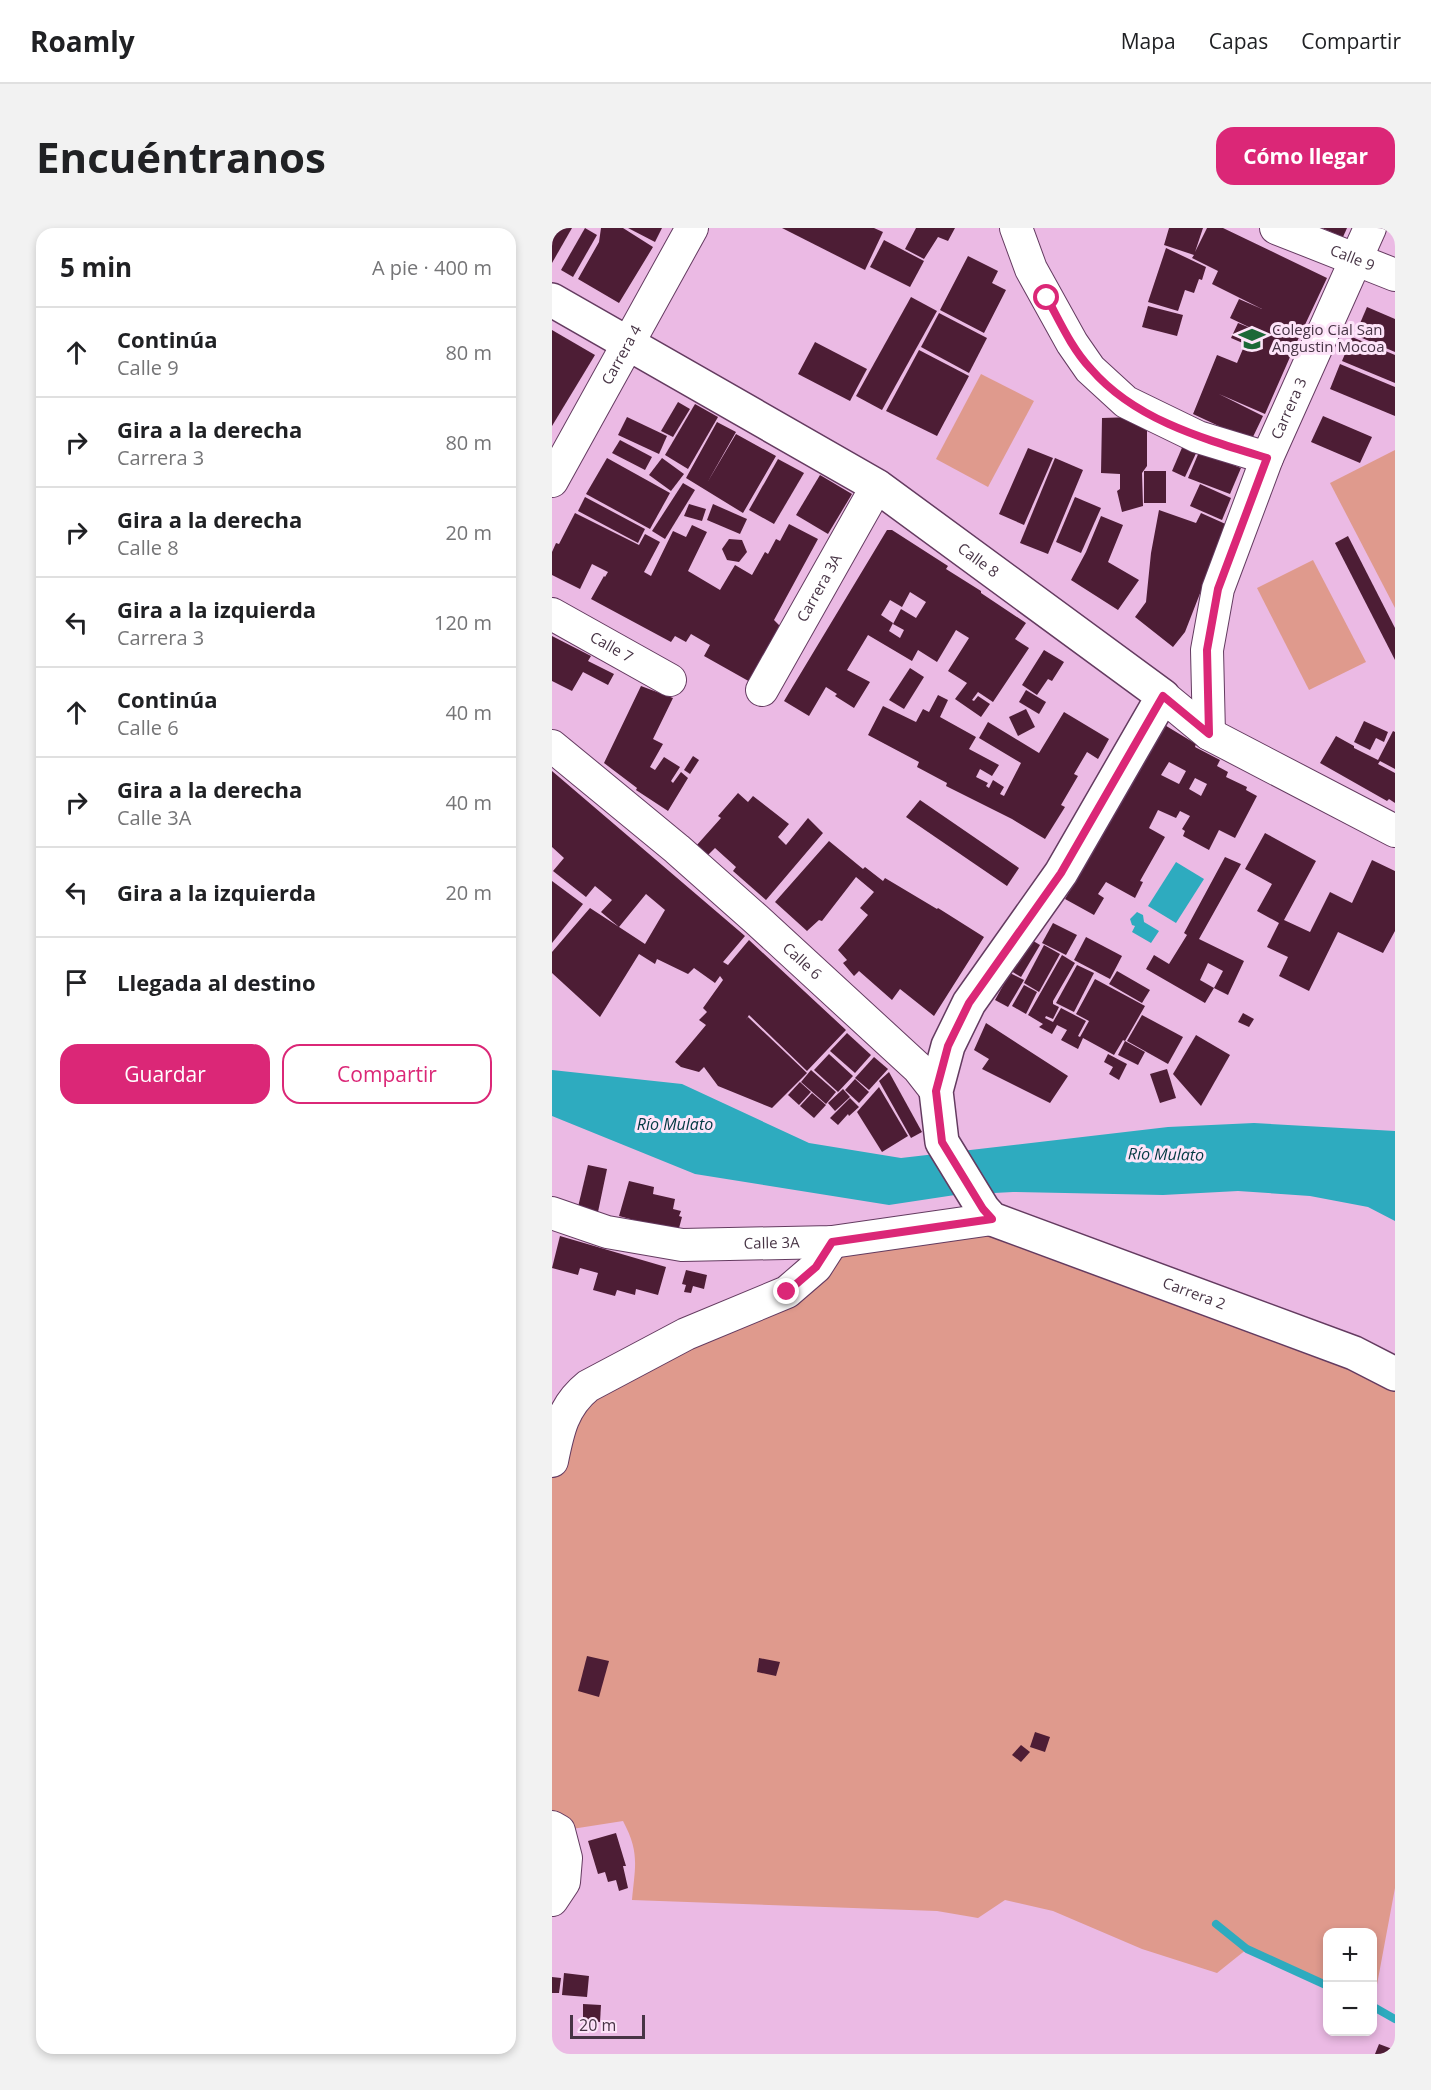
<!DOCTYPE html>
<html lang="es">
<head>
<meta charset="utf-8">
<style>
	body { margin:0; font-family:"Open Sans",sans-serif; background:#f2f2f2; color:#202124 }
	.controls { position:absolute; right:18px; bottom:18px; display:grid; overflow:hidden; border-radius:12px; box-shadow:0 3px 9px #0003 }
	.controls button { width:54px; height:54px; display:grid; place-items:center; padding:0; border:0; border-bottom:2px solid #e0e0e0; background:#fff; color:#202124; font:30px sans-serif }
	.scale { position:absolute; left:18px; bottom:15px; width:75px; box-sizing:border-box; padding-left:6px; border:3px solid #473445; border-top:0; font-size:16px; line-height:21px; white-space:nowrap; color:#473445; -webkit-text-stroke:4px #fde4f9; paint-order:stroke }
	.stop { position:absolute; width:18px; height:18px; margin:-14px; border:4px solid #db2777; border-radius:50%; background:#fff }
	.stop.end { background:#db2777; border-color:#fff; box-shadow:0 2px 6px #0008 }
	.list { margin:0; padding:0; list-style:none }
	h2 { display:flex; justify-content:space-between; align-items:center; height:78px; margin:0; padding:0 24px; font-size:26px }
	h2 small { font-size:20px; font-weight:400; color:#757577 }
	.list li { display:grid; grid-template-columns:39px 1fr auto; gap:18px; align-items:center; box-sizing:border-box; height:90px; padding:0 24px; border-top:2px solid #e0e0e0 }
	.list b { display:block; font-size:22px; white-space:nowrap }
	.list p { margin:0; font-size:20px; white-space:nowrap; color:#757577 }
	.list em { font-size:20px; font-style:normal; color:#757577 }
	.actions { display:flex; gap:12px; padding:18px 24px }
	.actions a { flex:1; padding:14px 0; border:2px solid #db2777; border-radius:18px; text-align:center; font-size:21px; color:#db2777 }
	.actions .main { background:#db2777; color:#fff }
	.icon { flex:none; width:33px; height:33px; fill:none; stroke:currentColor; stroke-width:2; stroke-linecap:round; stroke-linejoin:round }
	.map { position:relative; flex:none; width:843px; height:1826px; overflow:hidden; border-radius:18px }
	header { display:flex; align-items:center; gap:36px; box-sizing:border-box; height:84px; padding:0 30px; background:#fff; border-bottom:2px solid #e0e0e0 }
	header strong { font-size:28px }
	nav { display:flex; gap:33px; margin-inline-start:auto; font-size:21px }
	.intro { display:flex; align-items:center; justify-content:space-between; box-sizing:border-box; height:144px; padding:0 36px }
	h1 { margin:0; font-size:42px }
	.button { padding:15px 27px; border-radius:18px; background:#db2777; color:#fff; font-size:21px; font-weight:700 }
	main { display:flex; gap:36px; padding:0 36px }
	aside { flex:1; background:#fff; border-radius:18px; box-shadow:0 3px 9px #0003 }
	.map>svg:first-child { display:block }
	.green { fill:#df9a8d }
	.water { fill:#2eabbf }
	.lines { fill:none; stroke-linecap:round; stroke-linejoin:round }
	.stream { stroke:#2eabbf; stroke-width:8 }
	.building { fill:#4d1d35; fill-rule:evenodd }
	.minor-casing { stroke:#643b60; stroke-width:34 }
	.major-casing { stroke:#643b60; stroke-width:36 }
	.minor { stroke:#fff; stroke-width:32 }
	.major { stroke:#fff; stroke-width:33 }
	.route { stroke:#db2777; stroke-width:8 }
	.labels { text-anchor:middle; stroke-width:6; stroke-linejoin:round; paint-order:stroke }
	.street-label { font-size:15px; fill:#473445; stroke:#fde4f9 }
	.poi-label { font-size:15px; fill:#473445; stroke:#fde4f9; text-anchor:start }
	.water-label { font-size:16px; font-style:italic; fill:#003841; stroke:#fde4f9 }
</style>
</head>
<body>
<header>
<strong>Roamly</strong>
<nav><a>Mapa</a><a>Capas</a><a>Compartir</a></nav>
</header>
<div class="intro"><h1>Encuéntranos</h1><a class="button">Cómo llegar</a></div>
<main>
<aside>
<h2>5 min<small>A pie · 400 m</small></h2>
<ul class="list">
<li><svg class="icon" aria-label="ahead" viewBox="0 0 24 24"><path d="M12 20V5M6 11l6-6 6 6"/></svg><div><b>Continúa</b><p>Calle 9</p></div><em>80 m</em></li>
<li><svg class="icon" aria-label="right" viewBox="0 0 24 24"><path d="M7 20v-9h11M14 6l5 5-5 5"/></svg><div><b>Gira a la derecha</b><p>Carrera 3</p></div><em>80 m</em></li>
<li><svg class="icon" aria-label="right" viewBox="0 0 24 24"><path d="M7 20v-9h11M14 6l5 5-5 5"/></svg><div><b>Gira a la derecha</b><p>Calle 8</p></div><em>20 m</em></li>
<li><svg class="icon" aria-label="left" viewBox="0 0 24 24"><path d="M17 20v-9H6M10 6l-5 5 5 5"/></svg><div><b>Gira a la izquierda</b><p>Carrera 3</p></div><em>120 m</em></li>
<li><svg class="icon" aria-label="ahead" viewBox="0 0 24 24"><path d="M12 20V5M6 11l6-6 6 6"/></svg><div><b>Continúa</b><p>Calle 6</p></div><em>40 m</em></li>
<li><svg class="icon" aria-label="right" viewBox="0 0 24 24"><path d="M7 20v-9h11M14 6l5 5-5 5"/></svg><div><b>Gira a la derecha</b><p>Calle 3A</p></div><em>40 m</em></li>
<li><svg class="icon" aria-label="left" viewBox="0 0 24 24"><path d="M17 20v-9H6M10 6l-5 5 5 5"/></svg><div><b>Gira a la izquierda</b></div><em>20 m</em></li>
<li><svg class="icon" aria-label="arrive" viewBox="0 0 24 24"><path d="M6 21V4h12l-3 4 3 4H6"/></svg><div><b>Llegada al destino</b></div></li>
</ul>
<div class="actions"><a class="main">Guardar</a><a>Compartir</a></div>
</aside>
<div class="map">
<svg width="843" height="1826" viewBox="0 0 843 1826">
	<rect width="100%" height="100%" fill="#ebbae4"/>
	<g class="green">
		<polygon points="429,146 482,173 436,259 384,231"/>
		<polygon points="843,222 843,380 778,255"/>
		<polygon points="761,332 814,434 757,462 705,360"/>
		<path d="M 440,991 L 843,1146 L 843,1660 L 821,1778 L 820,1704 L 776,1704 L 775,1758 L 695,1721 L 665,1745 L 590,1721 L 501,1683 L 453,1672 L 426,1690 L 385,1683 L 80,1672 C 83,1638 88,1625 71,1593 L 7,1603 L 0,1599 L 0,1233 L 12,1186 L 235,1064 L 280,1014 Z"/>
	</g>
	<g class="water">
		<polygon points="624,634 652,651 624,695 596,678"/>
		<polygon points="585,684 591,687 592,694 607,703 599,715 580,704 583,698 580,697 578,691"/>
		<polygon points="0,842 130,856 257,915 349,930 616,899 702,895 843,903 843,993 816,979 758,968 686,963 611,967 461,964 403,967 337,977 143,946 0,888"/>
	</g>
	<g class="lines">
		<g class="stream">
			<polyline points="664,1696 695,1721 776,1758"/>
			<polyline points="820,1778 843,1791"/>
		</g>
	</g>
	<g class="building">
		<polygon points="0,0 20,0 0,35"/>
		<polygon points="33,0 45,7 21,49 9,42"/>
		<polygon points="49,0 71,0 101,19 67,75 26,51 47,14"/>
		<polygon points="76,0 110,0 103,14"/>
		<polygon points="230,0 322,0 331,4 313,42"/>
		<polygon points="364,0 403,0 396,13 386,9 372,31 353,21"/>
		<polygon points="617,0 651,0 643,24 655,0 671,0 775,50 742,120 713,186 667,166 711,188 699,213 641,186 665,127 685,135 693,116 679,110 686,95 701,101 678,90 687,71 710,81 660,56 666,43 640,30 642,27 612,17"/>
		<polygon points="770,0 795,0 791,9"/>
		<polygon points="332,12 372,33 358,59 318,39"/>
		<polygon points="614,20 654,39 650,52 647,51 642,65 633,62 626,83 596,74"/>
		<polygon points="416,28 446,43 440,55 454,62 432,105 388,82"/>
		<polygon points="359,69 385,83 330,182 304,168"/>
		<polygon points="596,78 631,87 625,108 590,99"/>
		<polygon points="815,79 843,91 843,124 803,107"/>
		<polygon points="387,85 435,110 417,145 369,119"/>
		<polygon points="0,102 43,127 0,198"/>
		<polygon points="800,109 843,127 843,155 790,133"/>
		<polygon points="263,114 315,141 298,173 246,146"/>
		<polygon points="367,122 417,148 385,208 334,183"/>
		<polygon points="788,136 843,159 843,188 778,161"/>
		<polygon points="126,174 138,181 121,209 109,203"/>
		<polygon points="143,176 166,189 136,241 113,227"/>
		<polygon points="771,188 820,209 808,235 759,214"/>
		<polygon points="75,189 115,208 107,226 66,207"/>
		<polygon points="581,189 595,196 595,238 590,245 591,278 570,284 565,263 568,261 568,246 549,245 550,190"/>
		<polygon points="165,194 184,204 155,255 184,206 224,228 191,285 134,250"/>
		<polygon points="68,212 100,229 93,242 60,225"/>
		<polygon points="632,215 646,221 633,249 620,243"/>
		<polygon points="476,220 501,230 472,297 447,286"/>
		<polygon points="647,224 689,240 678,266 636,250"/>
		<polygon points="55,230 118,265 98,301 34,266"/>
		<polygon points="110,230 132,246 119,263 97,247"/>
		<polygon points="503,230 531,242 496,326 468,315"/>
		<polygon points="226,231 252,245 222,296 197,282"/>
		<rect x="592" y="243" width="22" height="32"/>
		<polygon points="268,247 300,266 276,306 244,287"/>
		<polygon points="131,255 143,262 113,311 100,303"/>
		<polygon points="648,256 679,270 670,292 638,278"/>
		<polygon points="33,269 93,301 86,315 26,283"/>
		<polygon points="523,269 549,280 529,325 504,314"/>
		<polygon points="137,276 154,281 150,293 132,288"/>
		<polygon points="161,276 195,291 188,306 155,292"/>
		<polygon points="607,282 644,295 649,285 678,298 654,350 633,404 621,419 583,389 594,374 599,325"/>
		<polygon points="23,285 87,317 93,306 108,314 92,344 99,348 121,303 134,309 140,297 155,304 136,343 168,362 183,337 200,347 213,324 216,326 224,311 228,313 237,296 266,311 222,392 229,399 200,455 152,428 158,417 139,406 134,414 123,408 119,414 39,371 52,348 53,349 56,344 40,336 28,361 0,347 0,324 4,315 7,316"/>
		<polygon points="549,288 571,297 556,334 587,352 566,382 519,352 534,324"/>
		<path d="M 335,302 L 340,302 L 396,338 L 394,341 L 429,363 L 429,365 L 474,395 L 463,411 L 477,420 L 441,474 L 426,464 L 420,472 L 422,473 L 426,468 L 438,476 L 429,489 L 403,471 L 415,455 L 396,443 L 417,410 L 404,402 L 385,434 L 366,422 L 360,433 L 316,407 L 295,442 L 318,454 L 302,480 L 283,468 L 285,466 L 274,459 L 257,488 L 232,473 ZM 358,364 L 374,374 L 364,390 L 349,381 L 341,396 L 352,402 L 348,410 L 337,403 L 341,395 L 329,387 L 338,372 L 350,379 Z"/>
		<polygon points="796,308 843,400 843,432 783,315"/>
		<polygon points="177,311 190,312 195,324 187,334 175,332 170,321"/>
		<polygon points="0,408 39,428 36,433 62,446 56,457 31,444 20,463 0,453"/>
		<polygon points="492,422 512,434 500,453 496,451 485,467 470,457"/>
		<polygon points="358,440 372,449 352,481 337,472"/>
		<polygon points="89,458 121,470 101,511 111,516 98,539 103,542 112,529 128,539 119,553 121,555 129,544 136,550 116,583 84,562 85,560 52,535"/>
		<polygon points="474,462 494,474 487,486 467,474"/>
		<polygon points="386,467 396,472 388,489 424,509 417,521 447,537 440,548 428,541 424,549 436,555 434,558 437,560 441,552 452,559 448,566 452,568 469,535 427,510 436,494 487,525 512,484 557,511 546,531 535,524 522,546 526,548 509,577 513,579 493,611 460,591 394,558 395,555 365,539 367,534 316,507 331,478 364,494 371,481 377,484"/>
		<polygon points="474,481 483,499 466,508 457,489"/>
		<polygon points="812,493 836,504 832,514 824,510 818,522 802,514"/>
		<path d="M 611,496 L 644,516 L 643,519 L 668,532 L 665,538 L 676,544 L 674,549 L 695,559 L 694,562 L 705,568 L 683,610 L 667,602 L 657,622 L 631,608 L 633,603 L 630,601 L 638,588 L 628,583 L 624,590 L 606,582 L 597,600 L 613,609 L 588,653 L 591,654 L 583,670 L 554,654 L 546,666 L 552,670 L 542,687 L 513,671 L 531,640 L 529,639 ZM 617,534 L 634,543 L 627,556 L 609,547 ZM 643,550 L 655,556 L 649,568 L 637,561 Z"/>
		<polygon points="841,503 843,504 843,541 828,533 826,536 843,545 843,575 837,571 835,573 768,535 784,508 802,518 802,520 826,532"/>
		<polygon points="141,528 147,532 138,546 132,542"/>
		<polygon points="0,543 193,708 171,734 176,737 197,712 294,802 255,843 197,787 194,792 196,789 255,845 220,880 166,858 152,839 147,844 129,839 123,834 154,797 147,792 155,784 151,780 171,752 168,748 163,755 142,740 136,746 105,731 103,736 87,726 48,789 0,745 0,724 38,680 93,716 113,682 94,666 67,699 49,684 60,672 43,658 34,669 1,643 12,630 0,619"/>
		<polygon points="186,565 196,574 201,568 237,596 226,609 234,617 256,590 271,605 214,672 181,643 184,639 163,620 155,628 144,618 169,590 166,588"/>
		<polygon points="368,572 467,640 455,658 354,589"/>
		<polygon points="713,605 764,633 732,692 758,704 778,664 800,675 820,632 843,643 843,703 831,725 786,704 757,763 727,748 736,729 715,719 727,695 705,683 720,656 693,641"/>
		<polygon points="277,613 311,641 313,639 331,653 333,650 385,681 386,680 432,709 382,788 348,761 340,772 307,743 302,748 291,735 295,732 286,722 316,687 308,680 322,664 304,649 270,693 267,692 255,703 223,674"/>
		<polygon points="673,629 689,636 647,711 692,733 676,767 662,760 671,743 656,735 648,752 662,760 653,775 594,741 602,727 617,736 635,707 632,705"/>
		<polygon points="0,653 31,676 0,715"/>
		<polygon points="501,695 525,707 514,727 490,715"/>
		<polygon points="534,709 570,728 558,751 522,732"/>
		<polygon points="478,711 488,717 469,749 459,743"/>
		<polygon points="492,717 508,726 487,764 472,755"/>
		<polygon points="510,727 523,735 501,773 501,776 507,779 501,791 494,788 493,790 501,794 509,780 534,793 526,808 528,809 537,793 524,786 543,751 593,778 573,813 571,812 562,827 531,810 526,821 509,812 515,802 505,797 500,806 487,799 491,796 476,787"/>
		<polygon points="525,737 542,745 522,784 504,775"/>
		<polygon points="565,743 598,762 590,775 557,756"/>
		<polygon points="458,745 472,752 456,779 443,772"/>
		<polygon points="472,757 485,764 474,786 460,778"/>
		<polygon points="691,785 702,791 697,799 686,794"/>
		<polygon points="590,787 631,809 616,836 575,813"/>
		<polygon points="434,795 516,848 498,875 430,841 437,831 422,822"/>
		<polygon points="295,805 319,827 303,845 278,823"/>
		<polygon points="644,807 678,827 649,878 621,846"/>
		<polygon points="573,813 593,824 586,837 566,827"/>
		<polygon points="277,826 301,848 286,864 262,842"/>
		<polygon points="556,826 575,836 567,852 557,846 561,839 552,834"/>
		<polygon points="322,829 336,841 317,862 303,850"/>
		<polygon points="615,841 624,870 608,875 598,846"/>
		<polygon points="259,842 284,864 274,876 249,854"/>
		<polygon points="337,844 370,904 359,910 327,853"/>
		<polygon points="303,851 317,864 307,875 293,862"/>
		<polygon points="248,854 259,864 247,877 236,867"/>
		<polygon points="327,859 356,908 330,924 305,884"/>
		<polygon points="291,861 298,869 283,883 276,875"/>
		<polygon points="260,865 274,877 262,890 248,878"/>
		<polygon points="298,870 307,879 297,888 296,886 286,897 278,890"/>
		<polygon points="36,937 55,941 46,984 26,979"/>
		<polygon points="77,953 102,959 101,966 123,971 121,981 129,983 127,988 130,989 126,1004 67,988"/>
		<polygon points="8,1008 114,1039 106,1067 84,1061 83,1067 65,1062 63,1068 41,1062 46,1045 28,1040 26,1047 0,1040"/>
		<polygon points="134,1042 155,1047 152,1061 141,1058 139,1065 132,1064 134,1057 130,1056"/>
		<polygon points="35,1428 57,1433 47,1469 26,1463"/>
		<polygon points="207,1430 228,1434 224,1448 205,1444"/>
		<polygon points="483,1504 498,1509 493,1524 478,1519"/>
		<polygon points="469,1517 478,1524 469,1534 460,1527"/>
		<polygon points="64,1605 74,1638 71,1638 76,1660 67,1663 64,1652 56,1654 53,1644 46,1646 36,1613"/>
		<polygon points="12,1745 37,1748 35,1769 10,1767"/>
		<polygon points="0,1749 9,1750 7,1765 0,1765"/>
		<polygon points="31,1776 49,1777 48,1794 31,1793"/>
		<polygon points="827,1816 843,1822 843,1826 823,1826"/>
	</g>
	<g class="lines">
		<g class="minor-casing">
			<g id="minor">
				<polyline points="464,0 479,41 520,115 538,141 574,174 646,209 715,230"/>
				<path id="s1" d="M 724,0 L 843,47"/>
				<path id="s2" d="M 0,253 L 140,0"/>
				<path id="s3" d="M 0,386 L 118,452"/>
				<path id="s4" d="M 210,462 L 325,258"/>
				<polyline points="611,468 657,506 843,603"/>
				<path id="s5" d="M 657,506 L 655,422 L 666,361 L 715,230 L 818,0"/>
				<path id="s6" d="M 0,518 L 125,621 L 204,691 L 366,840 L 384,863"/>
				<path id="s7" d="M 0,985 L 55,1004 L 130,1017 L 280,1014 L 440,991"/>
				<path d="M 0,1233 C 6,1203 11,1178 36,1158 L 134,1106 L 235,1064 L 264,1039 L 280,1014"/>
				<polyline points="0,1599 7,1603 14,1630 12,1654 0,1672"/>
			</g>
		</g>
		<g class="major-casing">
			<g id="major">
				<path id="s8" d="M 0,72 L 325,258 L 611,468 L 509,645 L 417,775 L 396,818 L 384,863 L 390,914 L 431,981 L 440,991 L 802,1125 L 843,1146"/>
			</g>
		</g>
		<use href="#minor" class="minor"/>
		<use href="#major" class="major"/>
	</g>
	<g class="lines">
		<path class="route" d="M 235,1064 L 264,1039 L 280,1014 L 440,991 L 431,981 L 390,914 L 384,863 L 396,818 L 417,775 L 509,645 L 611,468 L 657,506 L 655,422 L 666,361 L 715,230 C 652,211 583,192 539,141 C 520,121 508,94 495,70"/>
	</g>
	<defs>
		<g id="school-bare" transform="scale(2.07)"><path d="M0-5L7-2L0 1L-7-2ZM-4 1L0 2.5L4 1V4Q0 6-4 4Z" fill="#1c6837" stroke="#fde4f9" stroke-width="2.5" paint-order="stroke"/></g>
	</defs>
	<g fill-rule="evenodd">
		<use href="#school-bare" x="700" y="111"/>
	</g>
	<g class="labels">
		<g class="street-label">
			<text dy="5" stroke="none"><textPath href="#s1" startOffset="82">Calle 9</textPath></text>
			<text dy="5" stroke="none"><textPath href="#s2" startOffset="144">Carrera 4</textPath></text>
			<text dy="5" stroke="none"><textPath href="#s5" startOffset="340">Carrera 3</textPath></text>
			<text dy="5" stroke="none"><textPath href="#s8" startOffset="500">Calle 8</textPath></text>
			<text dy="5" stroke="none"><textPath href="#s4" startOffset="117">Carrera 3A</textPath></text>
			<text dy="5" stroke="none"><textPath href="#s3" startOffset="68">Calle 7</textPath></text>
			<text dy="5" stroke="none"><textPath href="#s6" startOffset="330">Calle 6</textPath></text>
			<text dy="5" stroke="none"><textPath href="#s7" startOffset="224">Calle 3A</textPath></text>
			<text dy="5" stroke="none"><textPath href="#s8" startOffset="1546">Carrera 2</textPath></text>
		</g>
		<g class="poi-label">
			<text x="720" y="107">Colegio Cial San<tspan x="720" dy="17">Angustin Mocoa</tspan></text>
		</g>
		<g class="water-label">
			<text x="123" y="902">Río Mulato</text>
			<text transform="translate(614 926) rotate(1)" y="6">Río Mulato</text>
		</g>
	</g>
</svg>
<div class="controls">
<button>+</button>
<button>−</button>
</div>
<div class="scale">20 m</div>
<div class="stop" style="left:495px;top:70px"></div>
<div class="stop end" style="left:235px;top:1064px"></div>
</div>
</main>
</body>
</html>
